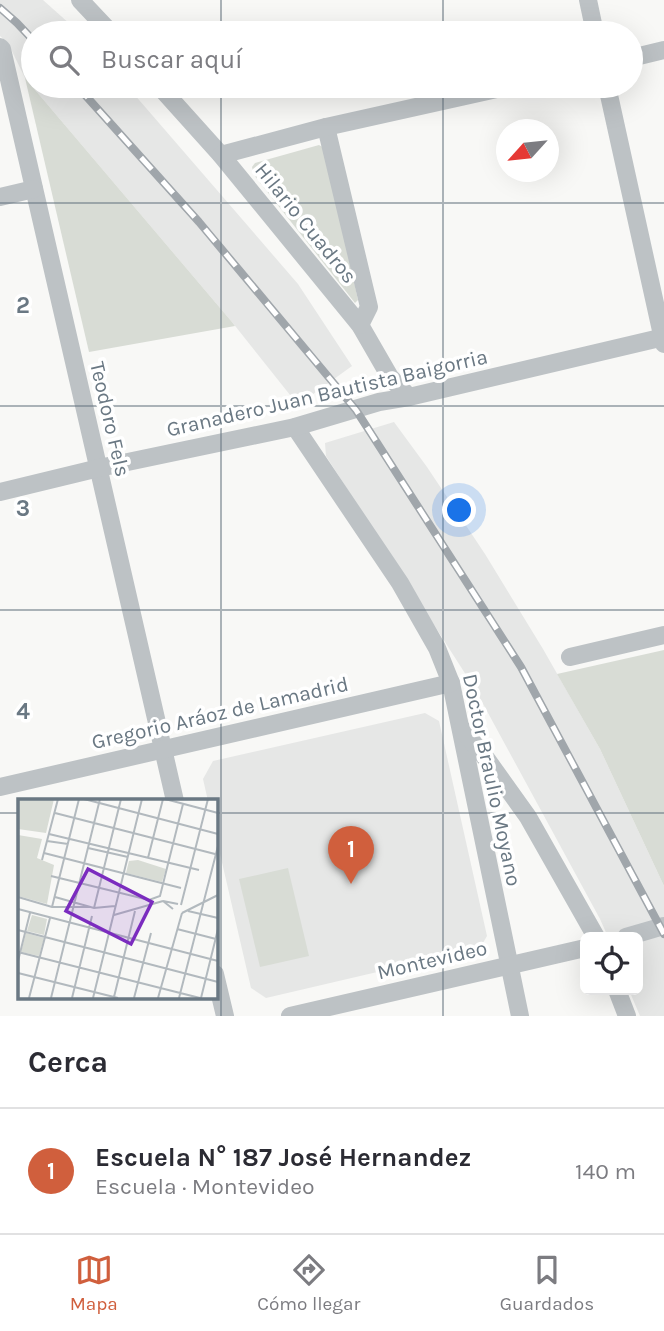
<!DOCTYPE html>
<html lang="es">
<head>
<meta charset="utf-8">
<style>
	body { margin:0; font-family:Karla,sans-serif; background:#f2f2f3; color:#2b2b33 }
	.controls { position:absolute; right:21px; bottom:21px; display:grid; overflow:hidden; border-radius:10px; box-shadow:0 7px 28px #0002 }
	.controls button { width:63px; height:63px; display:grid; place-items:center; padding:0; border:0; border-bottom:2px solid #e1e1e2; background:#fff; color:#2b2b33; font:35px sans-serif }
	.compass { position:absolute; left:496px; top:119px; width:63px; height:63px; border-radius:50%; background:#fff; box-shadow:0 7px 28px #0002; rotate:243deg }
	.you { position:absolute; left:460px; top:511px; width:24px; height:24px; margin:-18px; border:5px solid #fff; border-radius:50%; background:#1a73e8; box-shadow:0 0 0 10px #1a73e833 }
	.badge { display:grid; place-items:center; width:46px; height:46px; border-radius:50%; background:#d05f3d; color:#fff; font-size:23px; font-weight:700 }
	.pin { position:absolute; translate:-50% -58px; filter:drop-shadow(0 2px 4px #0008) }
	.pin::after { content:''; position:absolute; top:37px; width:24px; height:21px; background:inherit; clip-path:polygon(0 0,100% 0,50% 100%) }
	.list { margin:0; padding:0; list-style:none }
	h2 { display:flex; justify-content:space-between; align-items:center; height:91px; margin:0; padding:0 28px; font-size:30px }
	h2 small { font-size:23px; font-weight:400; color:#7c7c81 }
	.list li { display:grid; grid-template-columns:46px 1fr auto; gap:21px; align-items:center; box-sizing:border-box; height:126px; padding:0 28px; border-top:2px solid #e1e1e2 }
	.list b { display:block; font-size:26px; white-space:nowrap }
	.list p { margin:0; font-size:23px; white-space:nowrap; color:#7c7c81 }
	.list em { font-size:23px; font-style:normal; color:#7c7c81 }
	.icon { flex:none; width:38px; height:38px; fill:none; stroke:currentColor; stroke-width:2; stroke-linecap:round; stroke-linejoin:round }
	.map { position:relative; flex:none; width:664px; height:1016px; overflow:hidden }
	.search { position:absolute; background:#fff; box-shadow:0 7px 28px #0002; left:21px; right:21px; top:21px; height:77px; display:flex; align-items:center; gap:18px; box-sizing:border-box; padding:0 24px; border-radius:38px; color:#7c7c81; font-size:26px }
	.sheet { height:217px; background:#fff }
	nav { display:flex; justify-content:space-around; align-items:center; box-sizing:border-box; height:98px; border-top:2px solid #e1e1e2; background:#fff; font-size:19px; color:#7c7c81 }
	nav a { display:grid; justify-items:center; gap:4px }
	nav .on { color:#d05f3d }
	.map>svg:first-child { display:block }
	.built { fill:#e6e7e6 }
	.green { fill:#d8dcd5 }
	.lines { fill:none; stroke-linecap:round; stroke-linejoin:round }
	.street { stroke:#bdc2c5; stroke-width:18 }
	.rail-casing { stroke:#a0a6ab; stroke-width:8 }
	.rail { stroke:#fff; stroke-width:5; stroke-dasharray:16; stroke-linecap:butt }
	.grid { fill:none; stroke:#6a7883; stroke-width:2; stroke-opacity:0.55 }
	.labels { text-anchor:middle; stroke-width:7; stroke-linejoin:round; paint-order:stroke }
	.street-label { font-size:21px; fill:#6a7883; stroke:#fff }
	.inset-road { fill:none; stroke:#b2b9be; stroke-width:2 }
	.view { fill:#7b2cbf; fill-opacity:0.15; stroke:#7b2cbf; stroke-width:3.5 }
	.inset-edge { fill:none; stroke:#6a7883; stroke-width:3.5 }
	.grid-label { font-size:23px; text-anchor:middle; font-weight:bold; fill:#6a7883; stroke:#fff; stroke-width:7; stroke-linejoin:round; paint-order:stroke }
</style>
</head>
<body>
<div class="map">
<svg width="664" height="1016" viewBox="0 0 664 1016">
	<rect width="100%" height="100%" fill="#f8f8f6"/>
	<g class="built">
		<polygon points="0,0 43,0 80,33 33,33 33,86 127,86 298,284 352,366 298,405 232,322 25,78 8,43 0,36"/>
		<polygon points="394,422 427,467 485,554 543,649 600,749 664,886 664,1016 640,1016 629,990 638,990 638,937 608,937 600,919 475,689 326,456 325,443"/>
		<polygon points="425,713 439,721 487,936 480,948 266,998 251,988 215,832 215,801 208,801 203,779 213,761"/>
	</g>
	<g class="green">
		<polygon points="25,78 232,322 235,326 89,352"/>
		<polygon points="319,145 326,149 358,300 355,303 254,175 252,167 255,163"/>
		<polygon points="664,650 664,886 600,749 557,674"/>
		<polygon points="288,868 309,956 260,967 239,879"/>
	</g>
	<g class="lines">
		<g class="street">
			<polyline points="80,0 111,33"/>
			<polyline points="588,0 595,33"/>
			<polyline points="0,47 2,49 175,801"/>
			<polyline points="631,58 664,50"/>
			<polyline points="159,86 221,155 360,325 390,377 409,397"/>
			<polyline points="607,86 664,344"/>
			<polyline points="326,127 369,307 360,325"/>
			<polyline points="221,155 326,127 510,86"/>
			<polyline points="0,197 34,189"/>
			<polyline points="295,427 400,583 437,648 451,683 520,1016"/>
			<polyline points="0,492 99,468 295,427 379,402 409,397 664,337"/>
			<polyline points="570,657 664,635"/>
			<polyline points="462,729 488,761 528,817 596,937"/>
			<polyline points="0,787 451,683"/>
			<polyline points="626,937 664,926"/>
			<polyline points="215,974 225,1016"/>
			<polyline points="617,990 627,1016"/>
			<polyline points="290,1016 585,948"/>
		</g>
		<g class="rail-casing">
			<g id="rail">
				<polyline points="0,8 17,23 33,40"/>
				<polyline points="77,86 199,222 356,410 521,667 664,934"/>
			</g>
		</g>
		<use href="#rail" class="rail"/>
	</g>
	<path class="grid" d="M 221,0 L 221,33M 443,0 L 443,33M 221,86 L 221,1016M 443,86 L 443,1016M 0,203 L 664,203M 0,406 L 664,406M 0,610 L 664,610M 0,813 L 19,813M 215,813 L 664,813"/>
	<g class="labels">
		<g class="street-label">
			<text transform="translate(306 223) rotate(51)" y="7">Hilario Cuadros</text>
			<text transform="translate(327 393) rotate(-13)" y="7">Granadero Juan Bautista Baigorria</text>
			<text transform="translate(110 419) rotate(77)" y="7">Teodoro Fels</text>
			<text transform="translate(220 713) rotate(-13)" y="7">Gregorio Aráoz de Lamadrid</text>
			<text transform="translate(492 780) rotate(78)" y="7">Doctor Braulio Moyano</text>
			<text transform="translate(432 960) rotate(-13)" y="7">Montevideo</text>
		</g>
	</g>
	<g transform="translate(18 799)">
		<rect width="200" height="200" fill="#f8f8f6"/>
		<path d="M 0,0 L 36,0 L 28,34 L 0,30 ZM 0,36 L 24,40 L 19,59 L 36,66 L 29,105 L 0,97 ZM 120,61 L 148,70 L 144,83 L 108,74 L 111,62 ZM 14,116 L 29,120 L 26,136 L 9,132 ZM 8,134 L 26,139 L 21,157 L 3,153 Z" fill="#d8dcd5"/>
		<path class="inset-road" d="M 66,0 L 200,35M 147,0 L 200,14M 37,14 L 197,55M 31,35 L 181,71M 29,42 L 50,45M 70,49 L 110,58M 26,54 L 163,89M 130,59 L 145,0M 24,61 L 40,0M 33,77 L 131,101 L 142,97 L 165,5M 0,98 L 34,108 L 73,108M 37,98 L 76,109 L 97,107M 163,106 L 190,0M 34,108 L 61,0M 76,109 L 103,0M 0,110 L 200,162M 155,110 L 145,102 L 160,105M 170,112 L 200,119M 164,114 L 200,96M 96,116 L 145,102M 159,130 L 198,140M 0,131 L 200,183M 0,153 L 182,199M 0,162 L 12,114M 0,174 L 100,199M 96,198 L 117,112M 11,199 L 32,119M 33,199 L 82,0M 54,199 L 74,117M 75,199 L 124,0M 116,199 L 133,134M 140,199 L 164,114M 161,199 L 200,47M 183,199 L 200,130"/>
		<path class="view" d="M 70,70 L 134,103 L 113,145 L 48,112 Z"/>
		<rect width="200" height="200" class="inset-edge"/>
	</g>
	<g class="grid-label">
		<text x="23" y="313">2</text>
		<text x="23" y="516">3</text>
		<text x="23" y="719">4</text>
	</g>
</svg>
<div class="controls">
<button><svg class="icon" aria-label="locate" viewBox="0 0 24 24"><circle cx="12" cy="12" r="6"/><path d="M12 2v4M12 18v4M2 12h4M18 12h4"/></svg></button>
</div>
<svg class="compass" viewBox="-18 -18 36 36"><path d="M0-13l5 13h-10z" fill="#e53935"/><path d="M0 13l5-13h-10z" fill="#7c7c81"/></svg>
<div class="you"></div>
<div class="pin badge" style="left:351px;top:884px">1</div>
<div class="search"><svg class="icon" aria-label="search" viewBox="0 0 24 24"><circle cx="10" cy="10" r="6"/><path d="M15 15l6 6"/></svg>Buscar aquí</div>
</div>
<section class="sheet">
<h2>Cerca<small></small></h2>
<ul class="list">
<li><span class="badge">1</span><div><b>Escuela N° 187 José Hernandez</b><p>Escuela · Montevideo</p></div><em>140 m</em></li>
</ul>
</section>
<nav>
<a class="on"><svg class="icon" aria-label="map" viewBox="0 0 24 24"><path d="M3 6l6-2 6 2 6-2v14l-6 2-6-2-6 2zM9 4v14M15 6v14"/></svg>Mapa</a>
<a><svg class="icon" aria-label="directions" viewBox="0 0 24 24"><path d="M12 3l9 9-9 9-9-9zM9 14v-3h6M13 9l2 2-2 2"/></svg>Cómo llegar</a>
<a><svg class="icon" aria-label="saved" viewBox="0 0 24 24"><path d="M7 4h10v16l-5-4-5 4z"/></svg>Guardados</a>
</nav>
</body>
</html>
